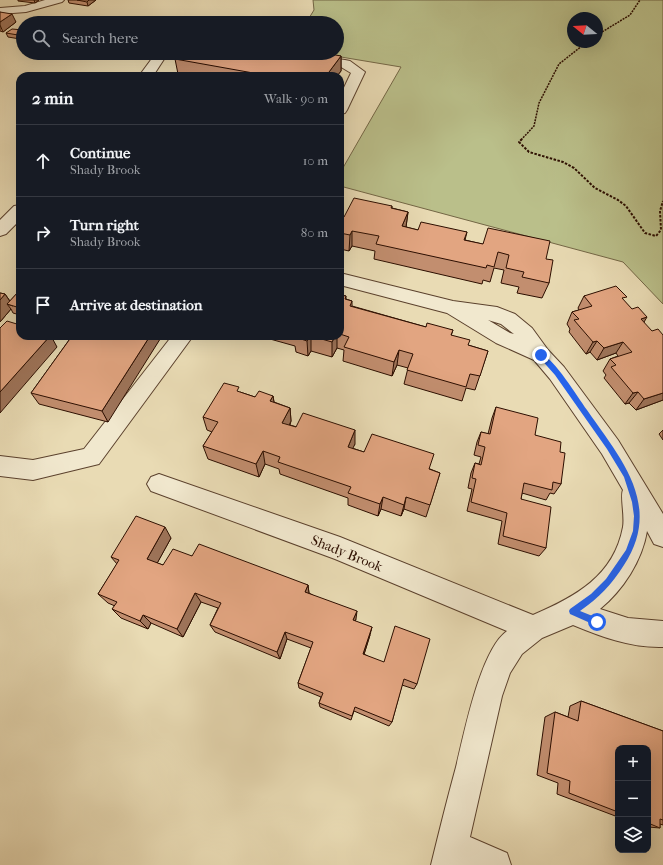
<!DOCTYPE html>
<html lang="en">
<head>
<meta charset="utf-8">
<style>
	body { margin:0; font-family:"IM FELL French Canon",serif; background:#242831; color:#f1f3f6 }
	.controls { position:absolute; right:12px; bottom:12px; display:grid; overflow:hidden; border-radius:8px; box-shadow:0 4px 16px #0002 }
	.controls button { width:36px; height:36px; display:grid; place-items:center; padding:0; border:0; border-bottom:1px solid #363941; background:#171b24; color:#f1f3f6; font:20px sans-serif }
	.compass { position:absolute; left:567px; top:12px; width:36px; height:36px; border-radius:50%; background:#171b24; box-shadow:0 4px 16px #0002; rotate:288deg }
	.stop { position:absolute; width:12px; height:12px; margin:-9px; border:3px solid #2563eb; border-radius:50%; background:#fff }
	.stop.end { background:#2563eb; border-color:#fff; box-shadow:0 1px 4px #0008 }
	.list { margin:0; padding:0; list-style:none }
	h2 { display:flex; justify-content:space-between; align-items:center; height:52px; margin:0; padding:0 16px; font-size:17px }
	h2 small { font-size:13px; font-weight:400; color:#9ea1a6 }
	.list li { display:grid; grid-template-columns:26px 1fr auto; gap:12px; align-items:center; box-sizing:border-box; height:72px; padding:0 16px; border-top:1px solid #363941 }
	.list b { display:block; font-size:15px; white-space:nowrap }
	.list p { margin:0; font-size:13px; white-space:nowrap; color:#9ea1a6 }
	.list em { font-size:13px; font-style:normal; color:#9ea1a6 }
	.icon { flex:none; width:22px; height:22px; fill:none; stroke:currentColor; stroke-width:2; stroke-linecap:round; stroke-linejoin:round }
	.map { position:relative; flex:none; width:663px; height:865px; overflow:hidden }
	.search { position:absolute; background:#171b24; box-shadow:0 4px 16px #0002; left:16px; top:16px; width:328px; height:44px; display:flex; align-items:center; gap:10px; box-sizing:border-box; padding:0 14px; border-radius:22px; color:#9ea1a6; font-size:15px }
	.panel { position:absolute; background:#171b24; box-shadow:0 4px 16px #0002; left:16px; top:72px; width:328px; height:268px; border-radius:12px }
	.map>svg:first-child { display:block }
	.green { fill:#babf8a; stroke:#736645; fill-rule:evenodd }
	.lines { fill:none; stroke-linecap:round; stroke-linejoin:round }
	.minor-casing { stroke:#5b412d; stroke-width:2 }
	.path-far1 { stroke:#2c0e00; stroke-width:1.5; stroke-dasharray:2 1; stroke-linecap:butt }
	.path { stroke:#2c0e00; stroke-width:2; stroke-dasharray:2.5 1.5; stroke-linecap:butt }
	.minor { fill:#f1e8ce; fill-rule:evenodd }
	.wall { fill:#c28e6f; stroke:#2c0e00 }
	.shaded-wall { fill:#9e745a; stroke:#2c0e00 }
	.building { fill:#e2a581; stroke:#2c0e00 }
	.route { fill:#2563eb }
	.labels { text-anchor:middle; stroke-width:3; stroke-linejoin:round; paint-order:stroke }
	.street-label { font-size:14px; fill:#2c0e00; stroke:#f1e8ce }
</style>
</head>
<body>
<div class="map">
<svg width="663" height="865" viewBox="0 0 663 865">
	<rect width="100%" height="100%" fill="#e9dbb4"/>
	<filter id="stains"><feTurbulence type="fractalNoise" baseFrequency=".005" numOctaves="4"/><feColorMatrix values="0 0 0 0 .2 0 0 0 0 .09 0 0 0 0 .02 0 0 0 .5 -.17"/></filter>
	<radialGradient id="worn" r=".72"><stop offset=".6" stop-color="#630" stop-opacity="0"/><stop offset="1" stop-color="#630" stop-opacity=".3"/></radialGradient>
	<path class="green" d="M 313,0 L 663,0 L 663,304 L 623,262 L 340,186 L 340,173 L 401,67 L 317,53 L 337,53 L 337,23 L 306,23 L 314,10 ZM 573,18 L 597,18 L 597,42 L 573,42 Z"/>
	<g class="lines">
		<g class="minor-casing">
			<g id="minor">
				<polygon points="45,0 64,0 62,2 26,12 0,14 0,8 25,6"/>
				<polygon points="156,53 168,53 153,76 139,76"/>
				<polygon points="261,53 294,53 345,60 350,61 365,72 347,110 345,113 340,114 340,96 351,73 341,67 267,57 263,56"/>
				<polygon points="20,205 20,220 6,234 0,236 0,220 14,206"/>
				<path d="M 340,273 L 453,301 L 497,307 L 515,314 L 532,328 L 548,350 L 564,367 L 618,440 L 663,514 L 663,547 L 654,544 L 647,531 C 642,561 623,590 600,609 L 628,618 L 663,621 L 663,647 C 631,648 602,637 573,625 L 542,638 L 522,654 L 510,673 L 502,696 L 470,837 L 507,853 L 511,865 L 431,865 C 439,832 447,800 456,767 C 464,735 480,650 507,631 L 335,559 L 151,491 L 147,484 L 151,477 L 159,474 L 340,537 L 533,615 C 575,597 614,576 623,527 C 625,516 620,496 623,490 L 602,454 L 550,379 L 534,360 L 496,343 L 447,313 L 340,285 ZM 488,320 L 501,324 L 514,334 L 510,333 Z"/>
				<polygon points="172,336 193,336 99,464 33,480 0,476 0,456 33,460 84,449"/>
			</g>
		</g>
		<g class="path-far1">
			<polyline points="597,35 630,15 640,0"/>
			<polyline points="521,140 534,126 539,103 559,64 587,42"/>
		</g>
		<polyline class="path" points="522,139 519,142 529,152 563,162 574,168 595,188 618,200 626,206 645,233 656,236 661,230 660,211 663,201"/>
		<use href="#minor" class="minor"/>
	</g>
	<g class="wall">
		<polygon points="18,0 39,0 35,3 18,1"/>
		<polygon points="68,0 96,0 88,6 69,3"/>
		<polygon points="0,12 16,22 3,32 0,31"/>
		<polygon points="23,30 20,39 8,37 6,33"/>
		<polygon points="341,56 341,71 337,76 189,76 178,74 175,59"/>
		<polygon points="392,206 392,208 408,212 406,227 418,230 467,232 465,240 546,259 549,283 542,298 517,293 519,287 501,283 504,270 494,268 490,282 483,280 482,284 374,259 375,251 352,246 349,251 340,249 340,216 344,217"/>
		<polygon points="20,290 20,315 13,313 11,309 0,322 0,293 5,294 10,301"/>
		<polygon points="340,295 346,296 346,299 352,301 352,306 426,327 453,330 451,336 468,345 488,351 475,390 466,388 462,401 404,384 408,368 397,365 392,376 343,361 344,350 337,348 332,357 311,351 308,356 296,352 295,346 270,339 270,336 340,336"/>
		<polygon points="584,296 624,301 644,322 663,400 636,410 629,403 625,404 604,378 606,375 603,371 610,359 618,356 616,353 597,360 590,352 586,354 569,332 570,329 567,324 572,312 579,310 578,308"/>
		<polygon points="72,336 108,422 39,404 31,393"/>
		<polygon points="240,392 255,397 273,396 274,402 290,408 291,421 290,425 355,444 352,448 364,452 430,469 440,473 426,517 404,509 401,516 381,509 378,516 348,505 348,498 280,474 279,469 265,464 259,477 208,459 203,446 212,432 207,430 203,417"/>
		<polygon points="496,407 535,435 560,452 561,484 554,494 550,493 546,500 522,493 521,499 546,548 539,556 498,544 502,521 467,511 472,489 468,488 471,473 475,463 479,464 481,457 474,455 477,442 481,432 488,434 492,418"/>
		<polygon points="663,430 663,440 659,434"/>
		<polygon points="171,538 157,563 163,565 192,556 308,585 309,593 356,619 355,621 370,635 364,654 417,684 414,689 402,685 392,722 389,726 354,711 351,720 320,707 319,703 321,697 299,688 298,683 311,648 287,639 280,659 215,632 210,625 218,608 201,602 183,637 151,623 148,629 121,618 112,609 115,606 108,603 98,594 117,564 111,557"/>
		<polygon points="581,701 663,731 663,825 660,824 660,828 648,827 648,748 618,748 618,817 557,794 558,783 537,775 545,717 555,712 568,717 570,706"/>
	</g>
	<g class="shaded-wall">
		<polygon points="34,0 39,0 35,3"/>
		<polygon points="89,0 96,0 88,6 87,2"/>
		<polygon points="12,14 16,22 3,32 0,25 0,22"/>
		<polygon points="23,31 23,37 20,39 18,35"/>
		<polygon points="341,56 341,71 337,76 326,76"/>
		<polygon points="408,212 406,227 402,226"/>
		<polygon points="352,231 352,246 349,251 350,235"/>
		<polygon points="5,294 13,306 7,304 11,309 0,322 0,300"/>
		<polygon points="647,317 640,329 641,319"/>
		<polygon points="50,336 51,336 57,347 0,413 0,392"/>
		<polygon points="150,336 162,336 108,422 102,411"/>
		<polygon points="311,336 311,351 308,356 307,341"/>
		<polygon points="335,336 337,336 337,348 332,357 332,342"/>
		<polygon points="597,341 590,352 586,354 593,342"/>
		<polygon points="623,342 616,353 597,360 604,348"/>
		<polygon points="399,350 397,365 392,376 394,362"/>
		<polygon points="638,392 629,403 625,404 633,393"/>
		<polygon points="663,393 663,400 636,410 644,399"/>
		<polygon points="273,396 275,409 270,401"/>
		<polygon points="290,408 291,421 284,436 282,423"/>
		<polygon points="355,430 355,444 347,460 348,447"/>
		<polygon points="263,451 265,464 259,477 256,464"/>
		<polygon points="383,497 381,509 378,516 380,504"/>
		<polygon points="406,497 404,509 401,516 404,505"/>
		<polygon points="165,527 171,538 154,569 147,559"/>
		<polygon points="308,585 309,594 305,592"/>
		<polygon points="195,593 201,602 183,637 177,629"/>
		<polygon points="357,611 356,619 352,628 353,620"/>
		<polygon points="143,615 151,623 148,629 140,621"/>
		<polygon points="372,627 370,635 362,661 363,654"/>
		<polygon points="285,632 287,639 280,659 277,652"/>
	</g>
	<g class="building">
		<polygon points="77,0 89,0 87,2"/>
		<polygon points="0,12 12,14 0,22"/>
		<polygon points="12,29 23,30 23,31 18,35 6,33"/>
		<polygon points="181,53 325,53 341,56 326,76 270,76 175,59"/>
		<polygon points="354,198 392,206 391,208 408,212 402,226 418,230 421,222 467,232 464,240 483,244 488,228 550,241 546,259 553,260 549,283 522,277 524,272 506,268 509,255 498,252 494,267 487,265 486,268 376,244 379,236 352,231 350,235 340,233 340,216 344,217"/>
		<polygon points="616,286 627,297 622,298 632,309 638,307 647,317 641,319 652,331 658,329 663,335 663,393 644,399 638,392 633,393 611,367 616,365 610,359 632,352 623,342 604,348 597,341 593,342 574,320 579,319 572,312 592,306 584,296"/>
		<polygon points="20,290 20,308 7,304"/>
		<polygon points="0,293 5,294 0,300"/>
		<polygon points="340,295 346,296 345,299 352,301 350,306 426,327 427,323 453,330 451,335 470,340 468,345 488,351 480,376 470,374 466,387 407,370 413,354 399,350 394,362 344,347 349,337 340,334"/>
		<polygon points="7,321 20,325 20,336 50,336 0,392 0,328"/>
		<polygon points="72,336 150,336 102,411 31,393"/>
		<polygon points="295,336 335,336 332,342 311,336 307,341 295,337"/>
		<polygon points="224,383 239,387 237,391 255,397 259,391 273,396 270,401 290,408 282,423 296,427 303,413 355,430 348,447 364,452 372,434 434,454 429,469 440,473 430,505 406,497 404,505 383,497 380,504 348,493 351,487 278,462 280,457 263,451 256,464 203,446 218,422 203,417"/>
		<polygon points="496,407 538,418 535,435 561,442 560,452 565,453 561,484 553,482 552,490 524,483 521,499 551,507 546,548 503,536 507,513 471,502 476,479 472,478 475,463 481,465 485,447 478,445 481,432 490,434"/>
		<polygon points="136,516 165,527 147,559 163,565 173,549 192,556 199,544 308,585 305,592 357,611 353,620 372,627 363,654 384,662 395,626 430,639 417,684 404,679 392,722 355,707 352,716 319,703 323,693 298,683 313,642 285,632 277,652 210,625 221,603 195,593 177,629 143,615 140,621 112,609 117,602 98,594 119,560 111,557"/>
		<polygon points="581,701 663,731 663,820 660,819 660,828 648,823 648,748 618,748 618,812 569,793 570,781 547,773 555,712 578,721"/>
	</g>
	<path class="route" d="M 541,353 C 555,360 577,396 587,410 C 621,459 663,505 624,565 C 611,585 600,597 580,611 L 600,619 L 600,624 L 597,626 L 570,614 L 569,611 L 570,609 L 591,594 L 606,579 L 626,550 L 633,531 L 634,516 L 632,502 L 624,477 L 607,449 L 555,375 L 539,357 L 539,354 Z"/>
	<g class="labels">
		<g class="street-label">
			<text transform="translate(347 553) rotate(22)" y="5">Shady Brook</text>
		</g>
	</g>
	<rect width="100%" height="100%" filter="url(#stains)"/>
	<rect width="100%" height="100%" fill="url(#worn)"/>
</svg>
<div class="controls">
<button>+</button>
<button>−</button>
<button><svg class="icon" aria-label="layers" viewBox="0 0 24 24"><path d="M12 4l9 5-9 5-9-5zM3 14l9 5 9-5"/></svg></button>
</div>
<svg class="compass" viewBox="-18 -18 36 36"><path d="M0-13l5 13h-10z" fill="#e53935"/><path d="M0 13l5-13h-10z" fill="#9ea1a6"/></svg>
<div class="stop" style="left:597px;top:622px"></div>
<div class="stop end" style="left:541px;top:355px"></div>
<div class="search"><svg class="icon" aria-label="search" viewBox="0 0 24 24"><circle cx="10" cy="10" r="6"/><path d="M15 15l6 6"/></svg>Search here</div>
<section class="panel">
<h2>2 min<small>Walk · 90 m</small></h2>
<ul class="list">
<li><svg class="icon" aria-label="ahead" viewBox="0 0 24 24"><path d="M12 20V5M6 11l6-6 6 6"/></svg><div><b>Continue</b><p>Shady Brook</p></div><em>10 m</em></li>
<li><svg class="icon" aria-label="right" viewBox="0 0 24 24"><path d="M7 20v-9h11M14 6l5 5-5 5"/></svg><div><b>Turn right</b><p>Shady Brook</p></div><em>80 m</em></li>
<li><svg class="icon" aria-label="arrive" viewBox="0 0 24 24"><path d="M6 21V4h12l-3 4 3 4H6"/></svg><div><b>Arrive at destination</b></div></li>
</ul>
</section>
</div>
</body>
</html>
